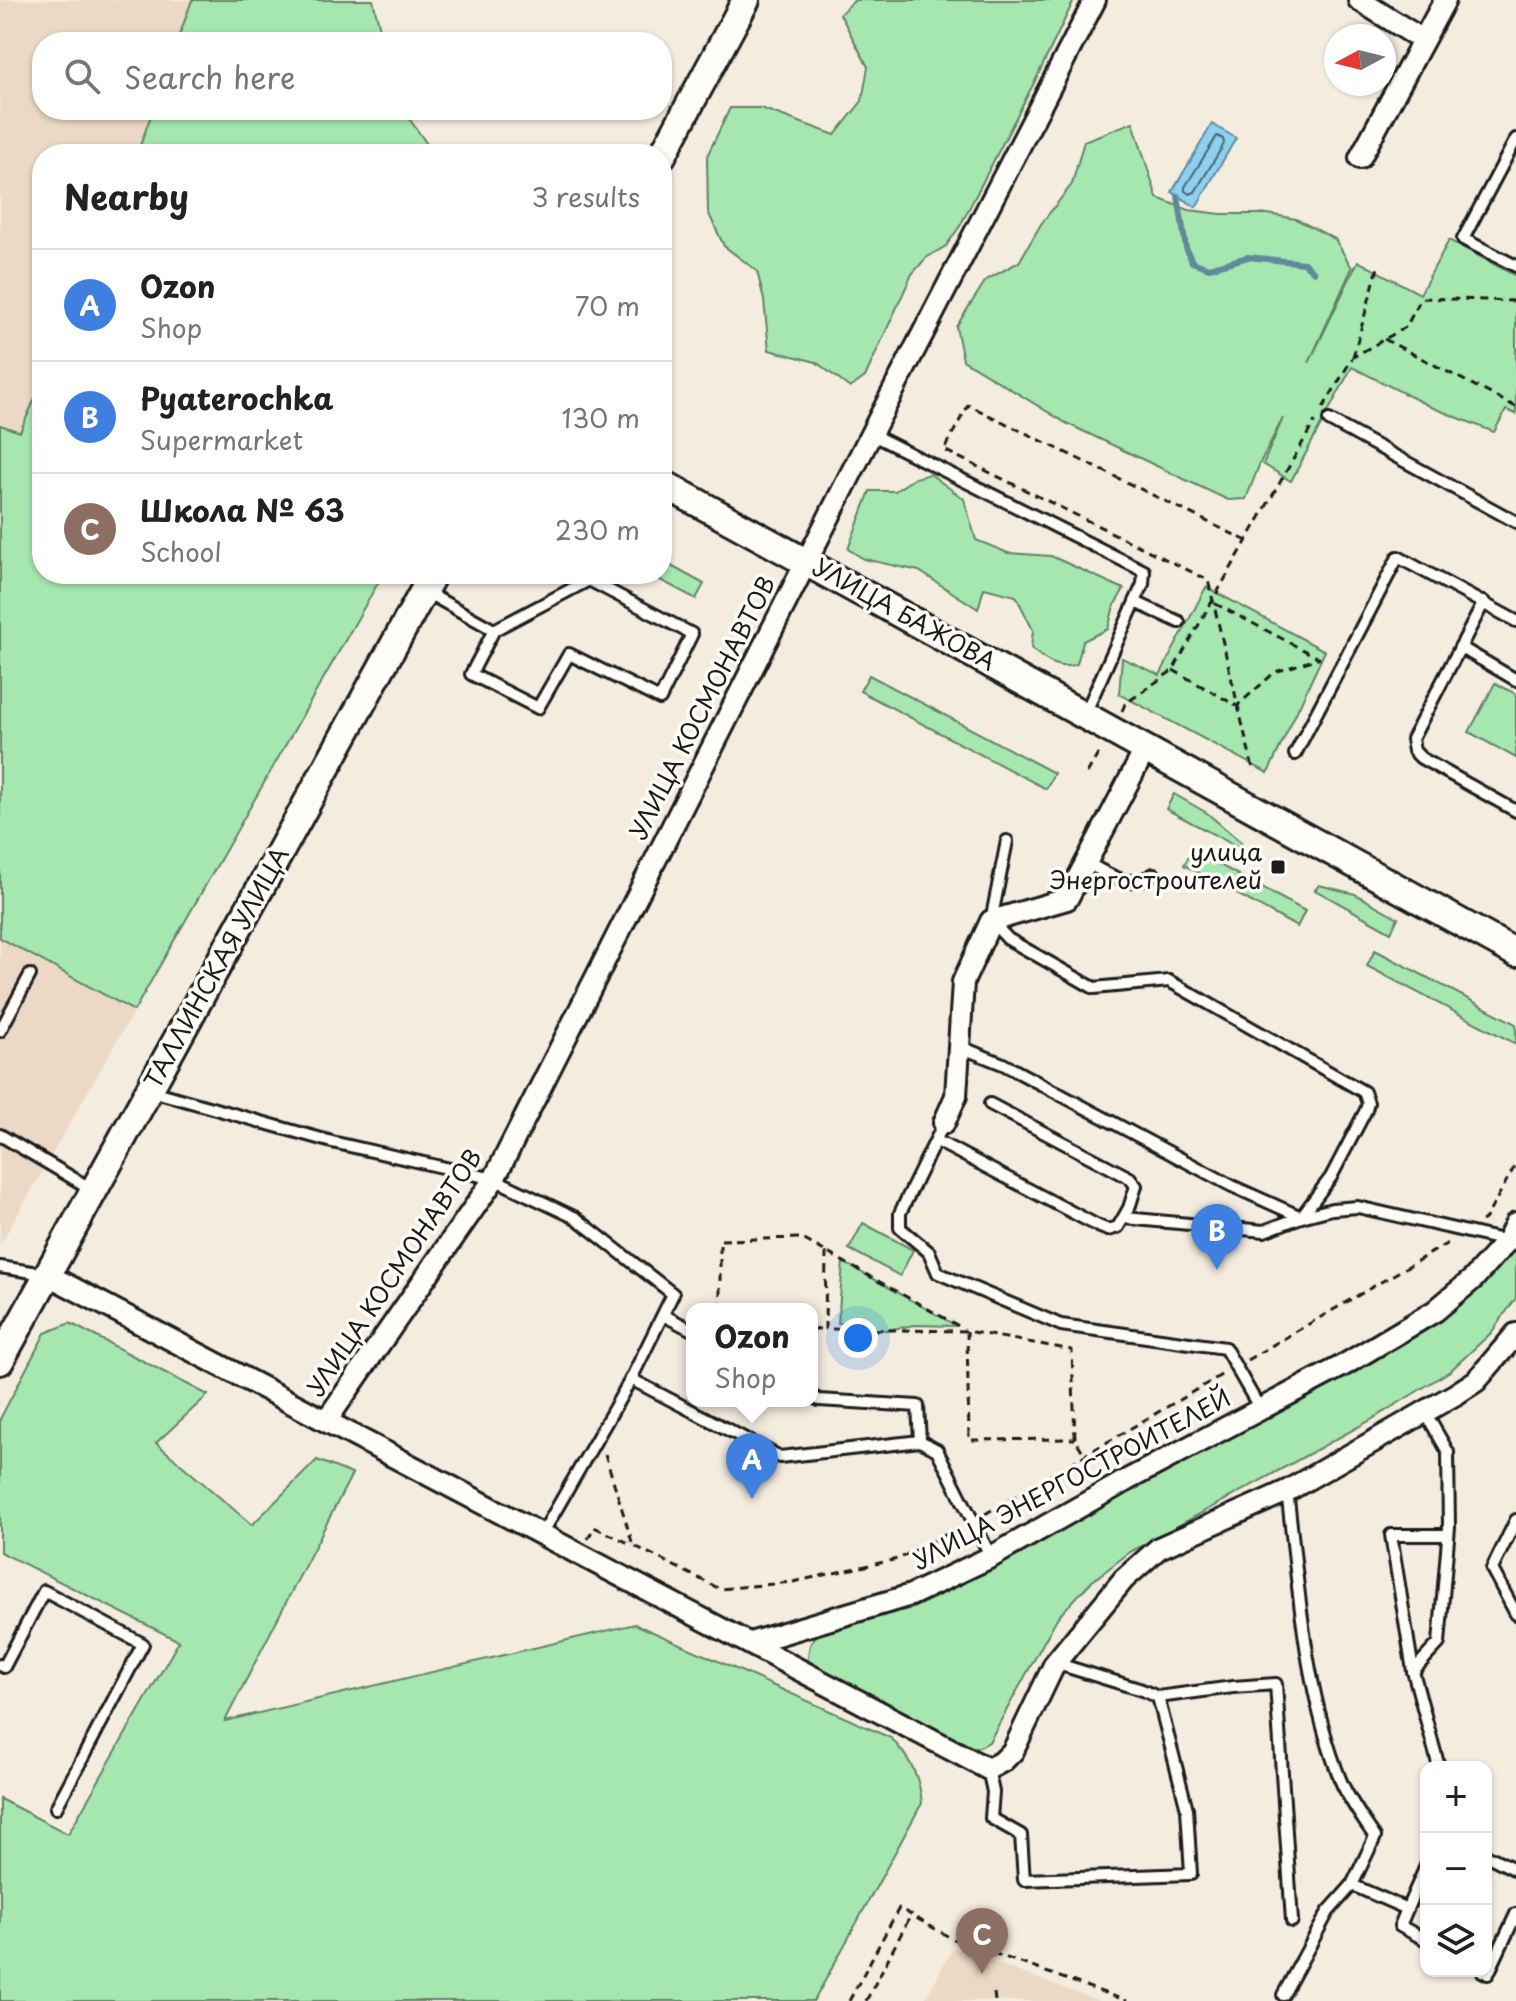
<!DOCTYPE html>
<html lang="en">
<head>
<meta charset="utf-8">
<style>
	body { margin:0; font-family:"Playpen Sans",sans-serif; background:#f6f6f6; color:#222 }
	.controls { position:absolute; right:24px; bottom:24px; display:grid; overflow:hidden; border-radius:16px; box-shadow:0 2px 6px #0004 }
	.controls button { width:72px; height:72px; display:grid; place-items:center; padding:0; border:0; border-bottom:2px solid #e0e0e0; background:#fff; color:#222; font:40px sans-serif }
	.compass { position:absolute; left:1324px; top:24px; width:72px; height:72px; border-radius:50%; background:#fff; box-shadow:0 2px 6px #0004; rotate:263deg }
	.you { position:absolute; left:858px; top:1338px; width:28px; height:28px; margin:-20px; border:6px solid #fff; border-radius:50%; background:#1a73e8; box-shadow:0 0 0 12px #1a73e833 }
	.badge { display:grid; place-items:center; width:52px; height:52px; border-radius:50%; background:#1c1c1c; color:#fff; font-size:26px; font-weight:700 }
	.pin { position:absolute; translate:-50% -66px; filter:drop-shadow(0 2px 4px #0008) }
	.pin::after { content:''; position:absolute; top:42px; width:28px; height:24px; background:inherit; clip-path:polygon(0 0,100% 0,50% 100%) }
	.popup { position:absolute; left:686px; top:1303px; width:132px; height:104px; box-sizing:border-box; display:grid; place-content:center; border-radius:16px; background:#fff; filter:drop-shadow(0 2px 6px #0005); font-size:26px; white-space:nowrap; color:#767676 }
	.popup b { font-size:30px; color:#222 }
	.popup::after { content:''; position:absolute; left:50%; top:100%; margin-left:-16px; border:16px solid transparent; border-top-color:#fff }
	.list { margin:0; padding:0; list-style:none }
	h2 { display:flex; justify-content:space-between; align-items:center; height:104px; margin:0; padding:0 32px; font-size:34px }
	h2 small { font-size:26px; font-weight:400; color:#767676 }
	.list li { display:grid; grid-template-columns:52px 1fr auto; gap:24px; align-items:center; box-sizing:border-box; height:112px; padding:0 32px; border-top:2px solid #e0e0e0 }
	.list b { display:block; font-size:30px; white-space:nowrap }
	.list p { margin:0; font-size:26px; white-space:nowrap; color:#767676 }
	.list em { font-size:26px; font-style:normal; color:#767676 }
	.icon { flex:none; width:44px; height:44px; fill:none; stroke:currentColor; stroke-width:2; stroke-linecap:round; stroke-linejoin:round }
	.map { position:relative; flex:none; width:1516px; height:2001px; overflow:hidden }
	.search { position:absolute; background:#fff; box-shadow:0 2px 6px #0004; left:32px; top:32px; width:640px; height:88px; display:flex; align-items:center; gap:20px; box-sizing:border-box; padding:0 28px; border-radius:32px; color:#767676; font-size:30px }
	.panel { position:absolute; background:#fff; box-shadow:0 2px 6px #0004; left:32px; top:144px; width:640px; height:440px; border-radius:32px }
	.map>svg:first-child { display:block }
	.built { fill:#ebd9c5 }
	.green { fill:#a6e7b0; stroke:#618266; stroke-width:2 }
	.water { fill:#8dd1ef; stroke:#60899b; stroke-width:2 }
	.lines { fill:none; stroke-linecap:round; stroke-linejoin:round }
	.shore { stroke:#496470; stroke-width:2 }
	.stream { stroke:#60899b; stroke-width:6 }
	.service-casing { stroke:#1c1c1c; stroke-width:16 }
	.minor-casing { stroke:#1c1c1c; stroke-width:26 }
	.tertiary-casing { stroke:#1c1c1c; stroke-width:32 }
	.path { stroke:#1c1c1c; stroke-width:3; stroke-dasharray:8 6; stroke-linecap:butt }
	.service { stroke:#fdfcf7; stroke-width:10 }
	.minor { stroke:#fdfcf7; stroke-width:20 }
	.tertiary { stroke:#fdfcf7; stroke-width:26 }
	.poi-dot { fill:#1c1c1c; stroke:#fdfcf7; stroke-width:3 }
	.labels { text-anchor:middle; stroke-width:7; stroke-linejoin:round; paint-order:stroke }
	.street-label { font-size:24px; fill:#1c1c1c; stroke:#fdfcf7 }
	.poi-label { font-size:24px; fill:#1c1c1c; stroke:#fdfcf7; text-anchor:end }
</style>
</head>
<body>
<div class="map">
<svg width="1516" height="2001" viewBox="0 0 1516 2001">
	<rect width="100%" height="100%" fill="#f5ece0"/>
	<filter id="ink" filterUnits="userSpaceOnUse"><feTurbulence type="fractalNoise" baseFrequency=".0125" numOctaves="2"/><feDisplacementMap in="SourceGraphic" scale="16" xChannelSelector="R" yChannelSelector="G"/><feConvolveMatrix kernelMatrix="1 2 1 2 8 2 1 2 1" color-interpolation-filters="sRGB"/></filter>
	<g filter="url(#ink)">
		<g class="built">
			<polygon points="0,0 192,0 177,42 42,42 42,110 153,110 137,154 42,154 42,383 20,432 0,425"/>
			<polygon points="0,938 134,1011 0,1245"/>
			<polygon points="953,1948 1099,2001 924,2001"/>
		</g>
		<g class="green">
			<polygon points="192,0 373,0 383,42 177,42"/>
			<polygon points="855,0 1074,0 1038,75 960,226 946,246 926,258 912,274 865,377 850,388 816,362 769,350 764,300 757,271 724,246 708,212 707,156 730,108 761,108 835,135 862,101 868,67 840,14"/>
			<polygon points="153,110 403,110 434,154 137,154"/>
			<polygon points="1133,122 1157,198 1189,210 1221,214 1268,214 1296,219 1335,239 1352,268 1309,363 1358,261 1420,294 1449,240 1516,276 1516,414 1506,410 1494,432 1431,407 1352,367 1291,481 1263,464 1283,418 1260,463 1246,499 1228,500 1066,423 963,360 956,327 986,280 1019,262 1041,224 1072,184 1084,141"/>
			<polygon points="42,383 42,574 383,574 134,1011 0,938 0,425 20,432"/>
			<path d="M 930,474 L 964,499 L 976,540 L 1008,553 L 1051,556 L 1124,589 L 1114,606 L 1108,629 L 1083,641 L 1077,664 C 1059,671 1045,661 1031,648 L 1033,630 L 1016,596 L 984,588 L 978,609 L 919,571 L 864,559 L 848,549 L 870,491 L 895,491 L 915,478 Z"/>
			<polygon points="662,561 704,584 696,599 649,574 662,574"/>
			<polygon points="1206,587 1325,651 1268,773 1119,694 1122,658 1160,675"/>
			<polygon points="869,675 1054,773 1046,789 860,691"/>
			<polygon points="1495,683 1516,694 1516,758 1469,732"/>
			<polygon points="1174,794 1207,813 1242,843 1239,848 1166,809"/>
			<polygon points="1192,850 1305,911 1297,927 1184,865"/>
			<polygon points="1319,885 1355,894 1398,918 1391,932 1315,890"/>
			<polygon points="1375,950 1516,1024 1516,1044 1367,966"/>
			<polygon points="863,1223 913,1250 900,1276 849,1249"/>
			<path d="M 1516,1244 L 1516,1298 L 1491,1333 L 1450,1371 L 1371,1420 L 1130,1552 L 1090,1583 L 1057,1618 L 989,1742 L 980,1747 L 967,1747 L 819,1669 L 808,1660 C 808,1644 812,1638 825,1630 L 913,1608 L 961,1585 L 1445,1311 Z"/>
			<polygon points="843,1262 957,1326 915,1325 886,1330 869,1328 859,1324 838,1323"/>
			<path d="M 70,1323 L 208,1395 L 156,1443 L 252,1525 L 317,1460 L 352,1474 L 225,1721 L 635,1624 L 891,1738 C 910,1759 919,1774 922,1803 L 814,2001 L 0,2001 L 0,1799 L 68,1834 L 179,1641 L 0,1552 L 0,1419 L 45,1333 Z"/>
		</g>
		<polygon class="water" points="1212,124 1236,138 1196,207 1172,192"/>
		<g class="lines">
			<polygon class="shore" points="1217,136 1223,139 1224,144 1195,192 1190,194 1185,191 1185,187"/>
			<polyline class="stream" points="1178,196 1186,248 1192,262 1209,268 1248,257 1304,263 1314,272"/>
			<g class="service-casing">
				<g id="service">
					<polyline points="1516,139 1463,239 1516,266"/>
					<polyline points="1329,420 1516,522"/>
					<polyline points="871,434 1144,571 1143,584 1135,602 1179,622"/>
					<polygon points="589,580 692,634 660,699 569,654 538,708 471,674 494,630"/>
					<polyline points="426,592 494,630"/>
					<polyline points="1484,602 1412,739 1414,751 1421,758 1516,811"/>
					<polyline points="1460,647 1516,680"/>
					<polyline points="1085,714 1135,602"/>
					<polyline points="1295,754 1398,557 1516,621"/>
					<polyline points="1007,841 991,921 1008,939 1094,988 1169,981 1364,1092 1368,1103 1366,1110 1331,1177 1301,1217 1332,1209 1358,1207 1507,1241"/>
					<path d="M 1087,863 C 1113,876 1127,890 1154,874"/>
					<polyline points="0,1031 30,975"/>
					<polyline points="958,1046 1003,1064 1232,1186 1301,1217"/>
					<polyline points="152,1091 332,1142 494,1179 576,1218 673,1294 631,1379 542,1534"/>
					<polyline points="944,1123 900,1213 900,1228 929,1252 938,1273 1061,1325 1225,1348 1260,1409"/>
					<polyline points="0,1135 93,1190"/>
					<polyline points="937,1141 1098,1226 1108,1230 1118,1227 1129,1208 1136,1186 1130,1178 990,1104"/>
					<polyline points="1125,1218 1264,1231 1301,1217"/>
					<polyline points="0,1267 45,1274"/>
					<polyline points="663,1315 692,1330"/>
					<polyline points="631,1379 780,1457 920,1441 937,1450 991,1557"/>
					<polyline points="812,1396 819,1400 918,1406 920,1441"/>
					<path d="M 1287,1491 C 1299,1588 1304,1687 1340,1779 C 1348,1799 1363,1819 1375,1837 L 1352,1885 L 1407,1909 L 1426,1866"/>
					<polyline points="1516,1520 1492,1569 1516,1614"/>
					<polyline points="1055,1663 1142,1690 1158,1697 1233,1687 1276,1684 1292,1921"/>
					<polyline points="0,1665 4,1667 44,1591 143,1644 56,1808"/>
					<polyline points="1413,1671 1439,1643 1449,1527 1448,1452 1425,1412"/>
					<polyline points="1439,1767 1413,1671 1391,1535 1448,1535"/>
					<polyline points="988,1769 993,1792 991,1818 1021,1835 1024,1880 1191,1874 1187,1809 1158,1697"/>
					<polyline points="1486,1855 1516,1870"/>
					<polyline points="1407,1909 1400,1926 1426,1940"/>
					<polyline points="1482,1971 1488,1974 1516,1914"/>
					<polyline points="1283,1995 1328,1912 1352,1885"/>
				</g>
			</g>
			<g class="minor-casing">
				<g id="minor">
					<polyline points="1359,0 1423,40"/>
					<polyline points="1360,158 1445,0"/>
					<polyline points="944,1123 956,1096 963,982 991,921 1067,899 1145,750"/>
					<polyline points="48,1275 988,1769 1003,1761 1013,1751 1055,1663 1124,1579 1159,1548 1287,1491 1456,1394 1476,1381 1516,1334"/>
					<polyline points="326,1421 494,1179 871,434 1095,0"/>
					<polyline points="750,1643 911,1595 991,1557 1127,1480 1344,1365 1435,1311 1473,1279 1507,1241 1516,1223"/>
				</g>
			</g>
			<g class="tertiary-casing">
				<g id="tertiary">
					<polyline points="662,156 746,0"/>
					<polyline points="662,483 1516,953"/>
					<polyline points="0,1361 433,574"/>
				</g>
			</g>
			<g class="path">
				<polyline points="1384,339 1516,407"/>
				<polyline points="1353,357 1379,264"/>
				<polyline points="1323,408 1353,357 1406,327 1421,298 1516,301"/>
				<polyline points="1247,541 968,405 944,450 1208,580 1254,773"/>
				<polyline points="1173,670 1237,706 1275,672 1319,658 1212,602"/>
				<polyline points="1122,711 1125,704 1173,670 1315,421"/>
				<polyline points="1087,773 1101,749"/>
				<polyline points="1481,1221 1486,1218 1516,1164"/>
				<polyline points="826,1252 825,1329 967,1331 1072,1350 1075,1439 1085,1455"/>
				<polyline points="720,1309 720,1240 801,1238 964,1329"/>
				<polyline points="812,1329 824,1329"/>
				<polyline points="967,1331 969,1440 1075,1439"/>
				<polyline points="1247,1360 1448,1243"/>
				<polyline points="605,1454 633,1545 720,1589 793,1582 898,1559 961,1527"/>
				<polyline points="985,1514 1223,1374"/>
				<polyline points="588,1539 594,1527 633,1545"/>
				<polyline points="994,1993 995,2001"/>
				<polyline points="849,2001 899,1908 951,1938 1127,2001"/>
				<polyline points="866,2001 912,1913"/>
			</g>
			<use href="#service" class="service"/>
			<use href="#minor" class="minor"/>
			<use href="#tertiary" class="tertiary"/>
		</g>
	</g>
	<rect class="poi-dot" x="1270" y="859" width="16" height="16" rx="4"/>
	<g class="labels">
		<g class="street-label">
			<text transform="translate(904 615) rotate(29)" y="8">УЛИЦА БАЖОВА</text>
			<text transform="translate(703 708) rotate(-63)" y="8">УЛИЦА КОСМОНАВТОВ</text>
			<text transform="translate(217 968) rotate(-61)" y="8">ТАЛЛИНСКАЯ УЛИЦА</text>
			<text transform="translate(395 1273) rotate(-56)" y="8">УЛИЦА КОСМОНАВТОВ</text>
			<text transform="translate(1072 1480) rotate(-28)" y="8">УЛИЦА ЭНЕРГОСТРОИТЕЛЕЙ</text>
		</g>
		<g class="poi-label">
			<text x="1262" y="861">улица<tspan x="1262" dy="28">Энергостроителей</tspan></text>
		</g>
	</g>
</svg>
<div class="controls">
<button>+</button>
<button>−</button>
<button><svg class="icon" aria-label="layers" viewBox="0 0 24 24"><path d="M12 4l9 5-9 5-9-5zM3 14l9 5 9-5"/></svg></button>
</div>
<svg class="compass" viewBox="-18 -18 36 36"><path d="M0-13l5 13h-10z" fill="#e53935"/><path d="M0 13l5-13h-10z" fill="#767676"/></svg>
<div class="you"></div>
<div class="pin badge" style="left:752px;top:1499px;background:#3f7fe0">A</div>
<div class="popup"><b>Ozon</b>Shop</div>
<div class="pin badge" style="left:1217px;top:1270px;background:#3f7fe0">B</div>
<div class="pin badge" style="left:982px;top:1974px;background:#8d6e63">C</div>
<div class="search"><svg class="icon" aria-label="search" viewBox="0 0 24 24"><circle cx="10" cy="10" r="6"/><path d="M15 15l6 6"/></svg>Search here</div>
<section class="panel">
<h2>Nearby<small>3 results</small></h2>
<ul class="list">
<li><span class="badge" style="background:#3f7fe0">A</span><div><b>Ozon</b><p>Shop</p></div><em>70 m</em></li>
<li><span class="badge" style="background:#3f7fe0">B</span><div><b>Pyaterochka</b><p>Supermarket</p></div><em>130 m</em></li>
<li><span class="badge" style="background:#8d6e63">C</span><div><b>Школа № 63</b><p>School</p></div><em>230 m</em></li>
</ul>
</section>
</div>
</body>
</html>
